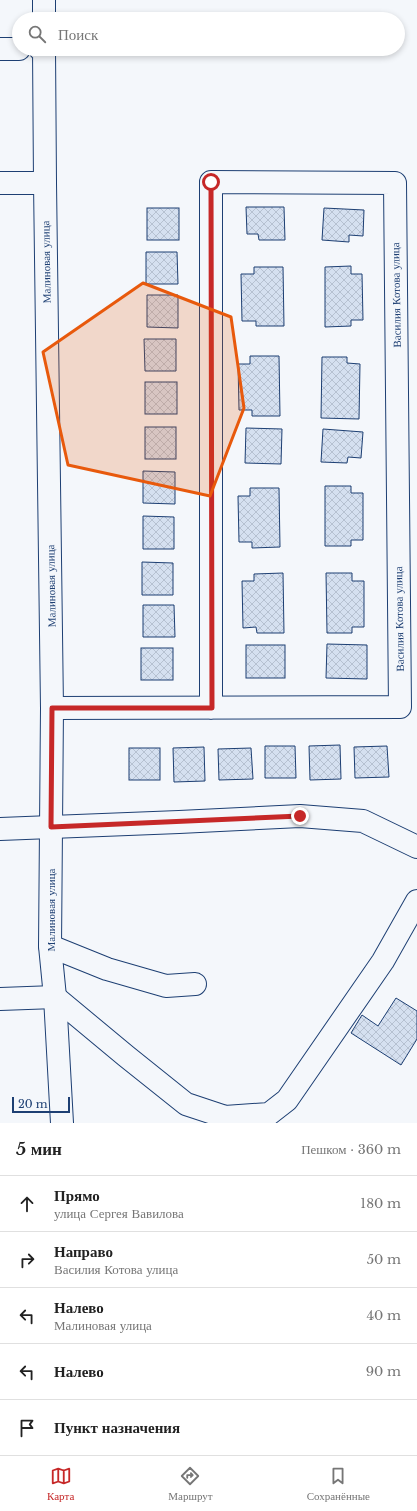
<!DOCTYPE html>
<html lang="ru">
<head>
<meta charset="utf-8">
<style>
	body { margin:0; font-family:"Libre Baskerville",serif; background:#f2f2f2; color:#222 }
	.scale { position:absolute; left:12px; bottom:10px; width:58px; box-sizing:border-box; padding-left:4px; border:2px solid #1d3f73; border-top:0; font-size:11px; line-height:14px; white-space:nowrap; color:#1d3f73; -webkit-text-stroke:3px #f4f7fb; paint-order:stroke }
	.stop { position:absolute; width:12px; height:12px; margin:-9px; border:3px solid #c62828; border-radius:50%; background:#fff }
	.stop.end { background:#c62828; border-color:#fff; box-shadow:0 1px 4px #0008 }
	.list { margin:0; padding:0; list-style:none }
	h2 { display:flex; justify-content:space-between; align-items:center; height:52px; margin:0; padding:0 16px; font-size:17px }
	h2 small { font-size:13px; font-weight:400; color:#767676 }
	.list li { display:grid; grid-template-columns:26px 1fr auto; gap:12px; align-items:center; box-sizing:border-box; height:56px; padding:0 16px; border-top:1px solid #e0e0e0 }
	.list b { display:block; font-size:15px; white-space:nowrap }
	.list p { margin:0; font-size:13px; white-space:nowrap; color:#767676 }
	.list em { font-size:13px; font-style:normal; color:#767676 }
	.icon { flex:none; width:22px; height:22px; fill:none; stroke:currentColor; stroke-width:2; stroke-linecap:round; stroke-linejoin:round }
	.map { position:relative; flex:none; width:417px; height:1123px; overflow:hidden }
	.search { position:absolute; background:#fff; box-shadow:0 2px 6px #0003; left:12px; right:12px; top:12px; height:44px; display:flex; align-items:center; gap:10px; box-sizing:border-box; padding:0 14px; border-radius:22px; color:#767676; font-size:15px }
	.sheet { height:332px; background:#fff }
	nav { display:flex; justify-content:space-around; align-items:center; box-sizing:border-box; height:56px; border-top:1px solid #e0e0e0; background:#fff; font-size:11px; color:#767676 }
	nav a { display:grid; justify-items:center; gap:2px }
	nav .on { color:#c62828 }
	.map>svg:first-child { display:block }
	.building { fill:url(#building-cross-hatch); stroke:#1d3f73 }
	.lines { fill:none; stroke-linecap:round; stroke-linejoin:round }
	.minor-casing { stroke:#1d3f73; stroke-width:24 }
	.minor { stroke:#f4f7fb; stroke-width:22 }
	.route { stroke:#c62828; stroke-width:5 }
	.marked { fill:#e8590c; fill-opacity:0.2; stroke:#e8590c; stroke-width:3; stroke-linejoin:round }
	.labels { text-anchor:middle; stroke-width:3; stroke-linejoin:round; paint-order:stroke }
	.street-label { font-size:11px; fill:#1d3f73; stroke:#f4f7fb }
</style>
</head>
<body>
<div class="map">
<svg width="417" height="1123" viewBox="0 0 417 1123">
	<defs>
		<pattern id="building-cross-hatch" width="8" height="8" patternUnits="userSpaceOnUse"><rect width="8" height="8" fill="#d5e0f0"/><path d="M0 0l8 8M0 8l8-8" fill="none" stroke="#b6c1d1"/></pattern>
	</defs>
	<rect width="100%" height="100%" fill="#f4f7fb"/>
	<g class="building">
		<polygon points="246,207 284,207 285,240 259,240 258,234 247,234"/>
		<rect x="147" y="208" width="32" height="32"/>
		<polygon points="324,208 364,210 363,236 349,235 349,242 322,240"/>
		<polygon points="146,252 177,252 178,284 146,284"/>
		<polygon points="351,266 351,274 362,274 363,320 351,320 351,326 325,327 325,267"/>
		<polygon points="254,267 283,267 284,326 256,326 256,321 242,321 241,274 254,274"/>
		<polygon points="147,295 178,295 178,328 147,327"/>
		<polygon points="144,339 176,339 176,371 145,371"/>
		<polygon points="250,356 279,356 280,416 252,416 252,410 239,410 238,364 250,364"/>
		<polygon points="322,357 347,357 347,363 360,364 359,419 321,418"/>
		<rect x="145" y="382" width="32" height="32"/>
		<rect x="145" y="427" width="31" height="32"/>
		<polygon points="246,428 282,429 281,464 245,463"/>
		<polygon points="323,429 363,432 361,458 348,457 347,463 321,462"/>
		<polygon points="143,471 175,472 175,504 143,503"/>
		<polygon points="325,486 351,486 351,493 363,493 363,540 351,540 351,546 325,546"/>
		<polygon points="250,488 279,488 280,547 252,548 252,542 239,542 238,496 250,496"/>
		<polygon points="143,516 174,517 174,549 143,549"/>
		<polygon points="142,562 173,563 173,595 142,595"/>
		<polygon points="283,573 284,633 257,633 256,627 243,628 242,581 254,581 254,574"/>
		<polygon points="326,573 352,573 352,581 364,581 364,627 352,627 352,633 327,633"/>
		<polygon points="143,605 174,605 175,637 143,637"/>
		<polygon points="327,644 367,645 367,679 326,678"/>
		<rect x="246" y="645" width="39" height="33"/>
		<rect x="141" y="648" width="32" height="32"/>
		<polygon points="340,745 341,779 310,780 309,746"/>
		<polygon points="265,746 295,746 296,778 265,778"/>
		<polygon points="387,746 389,777 355,778 354,747"/>
		<polygon points="204,747 205,781 174,782 173,748"/>
		<rect x="129" y="748" width="31" height="32"/>
		<polygon points="251,748 253,779 219,780 218,749"/>
		<polygon points="396,998 417,1011 417,1039 401,1065 351,1033 362,1015 378,1026"/>
	</g>
	<g class="lines">
		<g class="minor-casing">
			<g id="minor">
				<polyline points="44,0 44,19"/>
				<polyline points="0,49 19,49"/>
				<polyline points="40,49 44,49 45,183 52,708 50,946 55,997 62,1123"/>
				<polyline points="0,183 45,183"/>
				<polyline points="52,708 400,707 395,183 211,182 211,708"/>
				<polyline points="0,829 179,822 300,816 363,821 417,847"/>
				<polyline points="50,946 107,969 166,986 195,984"/>
				<polyline points="0,999 55,997 126,1056 186,1104 225,1117 269,1114 287,1100 383,961 417,901"/>
			</g>
		</g>
		<use href="#minor" class="minor"/>
	</g>
	<g class="lines">
		<polyline class="route" points="211,182 212,708 52,708 51,827 300,816"/>
	</g>
	<path class="marked" d="M 143,283 L 231,317 L 244,408 L 210,496 L 68,465 L 43,352 Z"/>
	<g class="labels">
		<g class="street-label">
			<text transform="translate(46 262) rotate(-91)" y="4">Малиновая улица</text>
			<text transform="translate(396 295) rotate(-91)" y="4">Василия Котова улица</text>
			<text transform="translate(51 586) rotate(-91)" y="4">Малиновая улица</text>
			<text transform="translate(399 619) rotate(-91)" y="4">Василия Котова улица</text>
			<text transform="translate(51 910) rotate(-90)" y="4">Малиновая улица</text>
		</g>
	</g>
</svg>
<div class="scale">20 m</div>
<div class="stop" style="left:211px;top:182px"></div>
<div class="stop end" style="left:300px;top:816px"></div>
<div class="search"><svg class="icon" aria-label="search" viewBox="0 0 24 24"><circle cx="10" cy="10" r="6"/><path d="M15 15l6 6"/></svg>Поиск</div>
</div>
<section class="sheet">
<h2>5 мин<small>Пешком · 360 m</small></h2>
<ul class="list">
<li><svg class="icon" aria-label="ahead" viewBox="0 0 24 24"><path d="M12 20V5M6 11l6-6 6 6"/></svg><div><b>Прямо</b><p>улица Сергея Вавилова</p></div><em>180 m</em></li>
<li><svg class="icon" aria-label="right" viewBox="0 0 24 24"><path d="M7 20v-9h11M14 6l5 5-5 5"/></svg><div><b>Направо</b><p>Василия Котова улица</p></div><em>50 m</em></li>
<li><svg class="icon" aria-label="left" viewBox="0 0 24 24"><path d="M17 20v-9H6M10 6l-5 5 5 5"/></svg><div><b>Налево</b><p>Малиновая улица</p></div><em>40 m</em></li>
<li><svg class="icon" aria-label="left" viewBox="0 0 24 24"><path d="M17 20v-9H6M10 6l-5 5 5 5"/></svg><div><b>Налево</b></div><em>90 m</em></li>
<li><svg class="icon" aria-label="arrive" viewBox="0 0 24 24"><path d="M6 21V4h12l-3 4 3 4H6"/></svg><div><b>Пункт назначения</b></div></li>
</ul>
</section>
<nav>
<a class="on"><svg class="icon" aria-label="map" viewBox="0 0 24 24"><path d="M3 6l6-2 6 2 6-2v14l-6 2-6-2-6 2zM9 4v14M15 6v14"/></svg>Карта</a>
<a><svg class="icon" aria-label="directions" viewBox="0 0 24 24"><path d="M12 3l9 9-9 9-9-9zM9 14v-3h6M13 9l2 2-2 2"/></svg>Маршрут</a>
<a><svg class="icon" aria-label="saved" viewBox="0 0 24 24"><path d="M7 4h10v16l-5-4-5 4z"/></svg>Сохранённые</a>
</nav>
</body>
</html>
